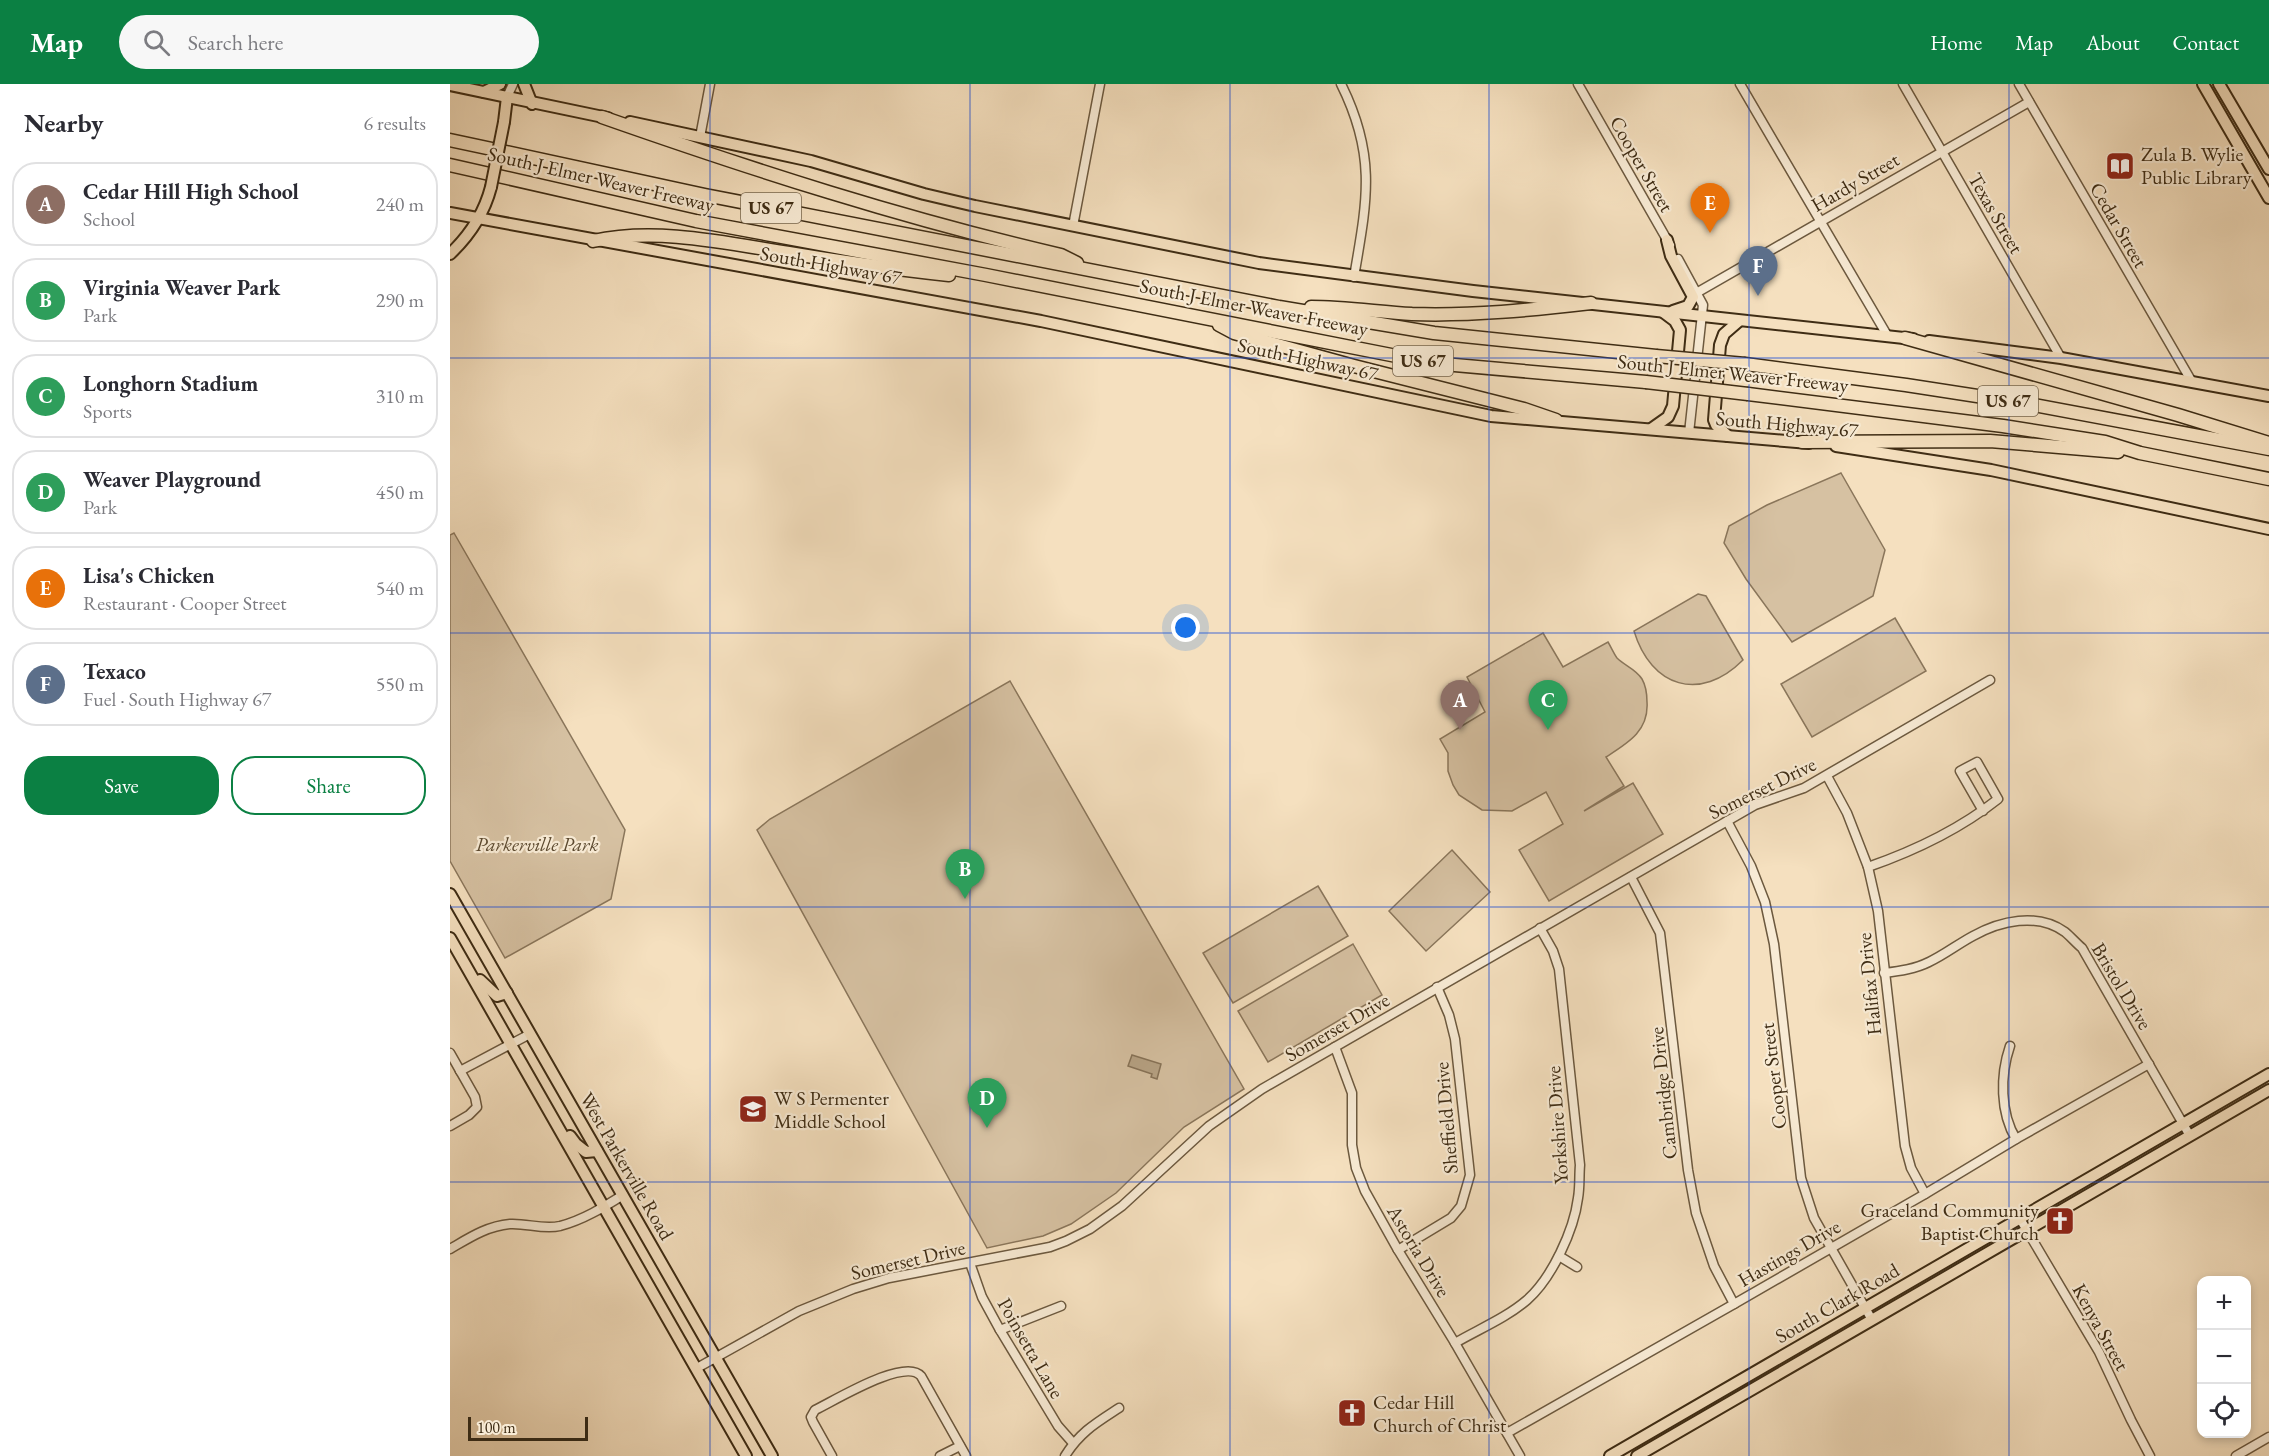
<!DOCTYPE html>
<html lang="en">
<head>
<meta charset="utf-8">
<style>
	body { margin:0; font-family:"EB Garamond",serif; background:#f7f7f7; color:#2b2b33 }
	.controls { position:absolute; right:18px; bottom:18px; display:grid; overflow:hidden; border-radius:12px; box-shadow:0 3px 9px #0003 }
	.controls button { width:54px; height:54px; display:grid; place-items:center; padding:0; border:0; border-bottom:2px solid #e1e1e2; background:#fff; color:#2b2b33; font:30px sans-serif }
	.scale { position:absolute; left:18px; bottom:15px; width:120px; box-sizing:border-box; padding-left:6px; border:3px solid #3e2c14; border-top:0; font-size:16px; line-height:21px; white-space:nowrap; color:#3e2c14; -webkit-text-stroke:4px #f8ebd5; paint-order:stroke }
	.you { position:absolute; left:736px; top:544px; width:21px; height:21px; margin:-15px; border:4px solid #fff; border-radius:50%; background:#1a73e8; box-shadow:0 0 0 9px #1a73e833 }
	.badge { display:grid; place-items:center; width:39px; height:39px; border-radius:50%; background:#0b8043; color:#fff; font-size:20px; font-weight:700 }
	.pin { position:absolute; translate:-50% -50px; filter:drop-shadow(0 2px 3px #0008) }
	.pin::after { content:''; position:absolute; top:32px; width:21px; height:18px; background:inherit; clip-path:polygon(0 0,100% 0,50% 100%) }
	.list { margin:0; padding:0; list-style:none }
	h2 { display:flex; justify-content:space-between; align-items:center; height:78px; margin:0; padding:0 24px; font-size:26px }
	h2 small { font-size:20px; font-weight:400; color:#7c7c81 }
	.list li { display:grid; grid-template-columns:39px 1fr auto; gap:18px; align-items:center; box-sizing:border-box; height:84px; margin:0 12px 12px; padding:0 12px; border:2px solid #e1e1e2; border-radius:24px }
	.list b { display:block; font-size:22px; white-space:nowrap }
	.list p { margin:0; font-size:20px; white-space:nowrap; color:#7c7c81 }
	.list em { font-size:20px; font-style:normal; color:#7c7c81 }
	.actions { display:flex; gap:12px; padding:18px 24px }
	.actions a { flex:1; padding:14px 0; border:2px solid #0b8043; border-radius:24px; text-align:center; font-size:21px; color:#0b8043 }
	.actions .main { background:#0b8043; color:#fff }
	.icon { flex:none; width:33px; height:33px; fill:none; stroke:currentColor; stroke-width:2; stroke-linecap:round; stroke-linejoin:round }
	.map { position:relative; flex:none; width:1819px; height:1372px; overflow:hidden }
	header { display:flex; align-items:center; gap:36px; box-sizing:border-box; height:84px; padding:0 30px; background:#0b8043; color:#fff }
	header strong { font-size:28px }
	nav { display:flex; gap:33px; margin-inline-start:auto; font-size:21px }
	.search { width:420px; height:54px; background:#f7f7f7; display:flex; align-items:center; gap:15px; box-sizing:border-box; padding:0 21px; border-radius:33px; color:#7c7c81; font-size:22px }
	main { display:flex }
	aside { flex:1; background:#fff }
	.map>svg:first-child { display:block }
	.green { fill:#d6c1a2; stroke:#8a765b; stroke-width:1.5 }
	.water { fill:#b7a385; stroke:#877358; stroke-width:1.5 }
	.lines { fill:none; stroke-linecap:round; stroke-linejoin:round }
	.minor-casing { stroke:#6c593f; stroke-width:11 }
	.major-casing { stroke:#3e2c14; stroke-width:14 }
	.highway-casing { stroke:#3e2c14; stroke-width:15 }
	.minor { stroke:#f8ebd5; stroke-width:8 }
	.major { stroke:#f5e0bf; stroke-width:10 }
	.highway { stroke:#f5e0bf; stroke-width:12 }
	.major-bridge-casing { stroke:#3e2c14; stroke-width:14; stroke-linecap:butt }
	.highway-bridge-casing { stroke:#3e2c14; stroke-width:15; stroke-linecap:butt }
	.major-bridge { stroke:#f5e0bf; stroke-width:10 }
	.highway-bridge { stroke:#f5e0bf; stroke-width:12 }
	.grid { fill:none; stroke:#1d4ed8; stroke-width:1.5; stroke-opacity:0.55 }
	.labels { text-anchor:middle; stroke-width:4.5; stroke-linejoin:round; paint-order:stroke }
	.shield { fill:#f8ebd5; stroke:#76654e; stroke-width:1.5 }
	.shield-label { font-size:18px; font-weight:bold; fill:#3e2c14 }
	.poi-label { font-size:20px; fill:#3e2c14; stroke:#f8ebd5; text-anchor:start }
	.street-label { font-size:20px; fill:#3e2c14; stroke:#f8ebd5 }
	.park-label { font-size:20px; font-style:italic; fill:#5c4a30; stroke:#f8ebd5 }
</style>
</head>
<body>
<header>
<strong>Map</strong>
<div class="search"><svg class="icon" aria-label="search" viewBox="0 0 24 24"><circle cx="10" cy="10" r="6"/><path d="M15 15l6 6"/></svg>Search here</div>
<nav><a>Home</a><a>Map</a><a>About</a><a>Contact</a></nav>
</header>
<main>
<aside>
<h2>Nearby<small>6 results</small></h2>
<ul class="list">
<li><span class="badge" style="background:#8d6e63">A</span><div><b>Cedar Hill High School</b><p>School</p></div><em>240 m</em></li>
<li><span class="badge" style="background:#2e9e5b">B</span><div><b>Virginia Weaver Park</b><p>Park</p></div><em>290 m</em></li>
<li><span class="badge" style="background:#2e9e5b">C</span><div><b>Longhorn Stadium</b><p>Sports</p></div><em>310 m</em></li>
<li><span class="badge" style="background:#2e9e5b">D</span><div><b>Weaver Playground</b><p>Park</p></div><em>450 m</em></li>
<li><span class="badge" style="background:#e8710a">E</span><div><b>Lisa's Chicken</b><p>Restaurant · Cooper Street</p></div><em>540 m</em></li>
<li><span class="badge" style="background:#5c6f8a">F</span><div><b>Texaco</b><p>Fuel · South Highway 67</p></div><em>550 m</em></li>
</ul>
<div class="actions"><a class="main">Save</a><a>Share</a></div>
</aside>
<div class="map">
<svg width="1819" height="1372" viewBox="0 0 1819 1372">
	<rect width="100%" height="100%" fill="#f5e0bf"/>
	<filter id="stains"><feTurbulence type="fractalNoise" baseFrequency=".00333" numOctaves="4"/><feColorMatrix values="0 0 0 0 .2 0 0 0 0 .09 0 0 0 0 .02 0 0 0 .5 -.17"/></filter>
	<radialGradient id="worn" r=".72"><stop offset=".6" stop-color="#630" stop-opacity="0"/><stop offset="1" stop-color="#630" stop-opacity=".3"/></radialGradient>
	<g class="green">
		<polygon points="1391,389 1435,466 1423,512 1342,558 1296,495 1274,459 1279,442 1317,421"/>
		<polygon points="4,449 175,746 161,815 55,874 0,777 0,451"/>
		<path d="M 1248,510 L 1256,512 L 1293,576 C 1250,619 1201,603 1184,547 Z"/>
		<polygon points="1445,534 1476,587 1362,653 1331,600"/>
		<path d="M 1093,549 L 1113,583 L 1158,558 C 1161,563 1164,570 1167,574 C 1175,582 1186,585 1192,595 C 1196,602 1197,611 1197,618 C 1199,647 1178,659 1156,673 L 1174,702 L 1134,727 L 1183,699 L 1213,750 L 1099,817 L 1069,766 L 1113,740 L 1096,708 L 1062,727 L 1032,726 L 1009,711 L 1003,701 L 998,687 L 998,669 L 990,655 L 1035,628 L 1017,593 Z"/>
		<polygon points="560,597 794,1005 734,1043 666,1109 621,1140 593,1152 537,1164 307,746 320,735"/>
		<polygon points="1002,766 1040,808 976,867 939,827"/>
		<polygon points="868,802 898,852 783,919 753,869"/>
		<polygon points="903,860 932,911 818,978 788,927"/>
	</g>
	<polygon class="water" points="682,971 711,980 707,995 701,993 702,990 678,982"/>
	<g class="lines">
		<g class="minor-casing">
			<g id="minor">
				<path d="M 891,0 C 927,72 917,117 904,193"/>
				<polyline points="1128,0 1220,161"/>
				<polyline points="1290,0 1437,251"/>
				<polyline points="1453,0 1611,274"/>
				<polyline points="1569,0 1742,298"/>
				<polyline points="57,13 63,0"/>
				<polyline points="250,53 260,0"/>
				<polyline points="623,142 650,0"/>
				<polyline points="1228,175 1253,221 1239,349"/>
				<polyline points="1248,208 1579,18"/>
				<polyline points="1377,692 1397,729 1418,783 1428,827 1455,1062 1461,1084 1475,1110"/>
				<polyline points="1277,737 1301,782 1315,818 1324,860 1351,1094 1364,1134 1422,1236"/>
				<path d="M 1418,783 C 1464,767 1510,745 1548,715 L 1527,678 L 1510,687 L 1533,727"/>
				<polyline points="1181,793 1210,849 1238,1086 1246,1129 1264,1182 1284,1220"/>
				<path d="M 1434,889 C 1450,887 1465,885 1479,878 C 1494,871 1508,860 1523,852 C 1550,837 1587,828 1615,848 C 1621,853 1626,859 1632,864 L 1740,1052"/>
				<path d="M 1560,962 C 1550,991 1550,1029 1566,1055"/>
				<polyline points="885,963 902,1009 902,1061 906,1084 915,1107 948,1166 1005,1259 1070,1372"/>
				<polyline points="0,969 25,1013 27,1023 19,1031 0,1042"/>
				<polyline points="10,987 80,950"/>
				<polyline points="1569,1133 1649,1268 1681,1336 1700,1372"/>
				<path d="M 0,1165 C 19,1154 37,1142 60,1140 C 77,1139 93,1146 110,1142 C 133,1136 154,1123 173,1111"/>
				<polyline points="948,1166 1001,1134 1011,1122 1020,1091 1005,955 999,931 987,903"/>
				<polyline points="1109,1172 1127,1183"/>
				<polyline points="520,1179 532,1213 550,1246 608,1342 623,1359"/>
				<polyline points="550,1246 611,1222"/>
				<path d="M 1005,1259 C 1029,1245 1056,1234 1077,1216 C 1102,1194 1124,1146 1128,1114 C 1130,1103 1129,1092 1130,1081 L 1109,885 L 1103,867 L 1090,844"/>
				<polyline points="247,1284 349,1227 403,1205 439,1194 600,1163 616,1157 640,1145 672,1122 759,1042 812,1005 1305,721 1354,704 1540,596"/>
				<polyline points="1057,1349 1284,1220 1475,1110 1566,1055 1699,980"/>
				<path d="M 382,1372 L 363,1338 L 361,1333 L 365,1326 C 384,1317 455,1273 471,1292 L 516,1372"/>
				<polyline points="490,1372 510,1362"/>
				<path d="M 615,1372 C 630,1348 646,1339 669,1324"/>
				<polyline points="1786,1372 1819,1353"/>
			</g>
		</g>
		<g class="major-casing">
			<g id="major">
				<polyline points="74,0 82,20"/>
				<polyline points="1753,0 1819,114"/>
				<polyline points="1769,0 1819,85"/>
				<polyline points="0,1 158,34"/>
				<polyline points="34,8 50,0"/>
				<polyline points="54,38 57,13"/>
				<polyline points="180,38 361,77 474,110 525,122 809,179 1023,207 1463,255"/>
				<polyline points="0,129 591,237 1041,332 1359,359"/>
				<polyline points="1217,156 1221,172 1243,213 1238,222 1223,227"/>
				<path d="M 0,170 C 20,151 34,130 41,103"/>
				<polyline points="1479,257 1611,274 1819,312"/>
				<polyline points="1201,345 1218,333 1223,322 1230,246 1225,237 1213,228"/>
				<polyline points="1278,352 1266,341 1264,336 1270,261 1274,250 1289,237"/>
				<polyline points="1386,362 1541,386 1819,445"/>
				<polyline points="0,810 322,1372"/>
				<polyline points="0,854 296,1372"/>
				<polyline points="30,896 47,912 57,909"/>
				<polyline points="120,1052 126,1060 136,1068 147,1067"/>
				<polyline points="1160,1372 1819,990"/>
				<polyline points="1187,1372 1819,1006"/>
			</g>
		</g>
		<g class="highway-casing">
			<g id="highway">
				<path d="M 152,33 C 303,86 455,135 611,171 L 627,179"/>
				<polyline points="0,56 255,111 829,223 984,249 1206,272"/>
				<polyline points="0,81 246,137 536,191 982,279 1196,298"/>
				<path d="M 143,157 C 207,143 276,159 339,169 C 392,178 445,185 499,191"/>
				<path d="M 861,223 C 894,223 928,228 962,230 C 1022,232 1081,226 1141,219"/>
				<polyline points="769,241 784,249 904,282 1074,325 1106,336"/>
				<polyline points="1455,254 1728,331 1819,359"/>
				<polyline points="1295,280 1456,301 1579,320 1819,365"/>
				<polyline points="1298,310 1553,342 1655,358 1690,369 1819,395"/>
				<polyline points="1352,358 1540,357 1668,368"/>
			</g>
		</g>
		<use href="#minor" class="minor"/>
		<use href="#major" class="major"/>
		<use href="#highway" class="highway"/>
		<g class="major-bridge-casing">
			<polyline id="major-bridge" points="41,103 54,38"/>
		</g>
		<g class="highway-bridge-casing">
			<g id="highway-bridge">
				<polyline points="1206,272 1295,280"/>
				<polyline points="1196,298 1298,310"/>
			</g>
		</g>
		<use href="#major-bridge" class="major-bridge"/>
		<use href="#highway-bridge" class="highway-bridge"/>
	</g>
	<path class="grid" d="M 260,0 L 260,1372M 520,0 L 520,1372M 780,0 L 780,1372M 1039,0 L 1039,1372M 1299,0 L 1299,1372M 1559,0 L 1559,1372M 0,274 L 1819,274M 0,549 L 1819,549M 0,823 L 1819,823M 0,1098 L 1819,1098"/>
	<defs>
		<g id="library-square" transform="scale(1.5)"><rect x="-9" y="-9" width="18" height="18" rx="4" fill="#8f2418" stroke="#f8ebd5"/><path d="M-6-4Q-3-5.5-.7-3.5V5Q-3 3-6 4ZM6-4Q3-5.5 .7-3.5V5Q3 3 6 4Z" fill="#fff"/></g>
		<g id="school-square" transform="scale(1.5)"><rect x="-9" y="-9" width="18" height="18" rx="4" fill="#8f2418" stroke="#f8ebd5"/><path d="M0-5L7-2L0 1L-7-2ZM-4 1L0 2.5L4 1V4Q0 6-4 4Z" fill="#fff"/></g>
		<g id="church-square" transform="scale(1.5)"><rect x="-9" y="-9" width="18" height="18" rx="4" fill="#8f2418" stroke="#f8ebd5"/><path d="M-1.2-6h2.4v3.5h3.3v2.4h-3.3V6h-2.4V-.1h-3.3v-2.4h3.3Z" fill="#fff"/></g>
	</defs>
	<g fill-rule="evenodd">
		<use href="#library-square" x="1670" y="82"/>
		<use href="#school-square" x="303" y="1025"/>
		<use href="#church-square" x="1610" y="1137"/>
		<use href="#church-square" x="902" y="1329"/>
	</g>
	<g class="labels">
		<g class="shield">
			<rect x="291" y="109" width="60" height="30" rx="4.5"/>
			<rect x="943" y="262" width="60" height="30" rx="4.5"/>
			<rect x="1528" y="302" width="60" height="30" rx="4.5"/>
		</g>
		<g class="shield-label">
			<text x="321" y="130">US 67</text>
			<text x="973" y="283">US 67</text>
			<text x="1558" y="323">US 67</text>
		</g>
		<g class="poi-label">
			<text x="1691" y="77">Zula B. Wylie<tspan x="1691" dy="23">Public Library</tspan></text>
			<text x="324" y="1021">W S Permenter<tspan x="324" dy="23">Middle School</tspan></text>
			<text x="1589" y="1133" text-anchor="end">Graceland Community<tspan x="1589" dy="23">Baptist Church</tspan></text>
			<text x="923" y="1325">Cedar Hill<tspan x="923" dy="23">Church of Christ</tspan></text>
		</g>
		<g class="street-label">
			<text transform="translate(1192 80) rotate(60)" y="7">Cooper Street</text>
			<text transform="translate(151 95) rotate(13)" y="7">South J Elmer Weaver Freeway</text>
			<text transform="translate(1405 98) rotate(-30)" y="7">Hardy Street</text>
			<text transform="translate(1546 129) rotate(60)" y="7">Texas Street</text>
			<text transform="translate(1669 141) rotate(60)" y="7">Cedar Street</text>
			<text transform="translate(381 181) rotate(10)" y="7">South Highway 67</text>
			<text transform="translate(804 223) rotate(11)" y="7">South J Elmer Weaver Freeway</text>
			<text transform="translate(858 275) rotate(12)" y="7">South Highway 67</text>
			<text transform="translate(1283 289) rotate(6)" y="7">South J Elmer Weaver Freeway</text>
			<text transform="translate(1337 340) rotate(5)" y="7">South Highway 67</text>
			<text transform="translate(1312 704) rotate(-26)" y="7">Somerset Drive</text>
			<text transform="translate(1419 900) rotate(-96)" y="7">Halifax Drive</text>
			<text transform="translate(1672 902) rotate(59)" y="7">Bristol Drive</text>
			<text transform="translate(887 943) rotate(-30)" y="7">Somerset Drive</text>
			<text transform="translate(1323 992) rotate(-97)" y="7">Cooper Street</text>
			<text transform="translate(1213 1009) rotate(-96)" y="7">Cambridge Drive</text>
			<text transform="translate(996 1034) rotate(-95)" y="7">Sheffield Drive</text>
			<text transform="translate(1107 1041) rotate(-94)" y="7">Yorkshire Drive</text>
			<text transform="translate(177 1082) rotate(60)" y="7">West Parkerville Road</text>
			<text transform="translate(969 1167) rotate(59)" y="7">Astoria Drive</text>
			<text transform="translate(1339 1169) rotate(-30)" y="7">Hastings Drive</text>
			<text transform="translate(458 1176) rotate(-13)" y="7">Somerset Drive</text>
			<text transform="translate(1387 1219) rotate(-30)" y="7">South Clark Road</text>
			<text transform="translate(1651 1243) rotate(61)" y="7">Kenya Street</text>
			<text transform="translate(581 1264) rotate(60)" y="7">Poinsetta Lane</text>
		</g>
		<g class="park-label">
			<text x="87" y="767">Parkerville Park</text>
		</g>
	</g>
	<rect width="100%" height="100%" filter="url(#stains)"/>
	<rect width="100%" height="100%" fill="url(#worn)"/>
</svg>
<div class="controls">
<button>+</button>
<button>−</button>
<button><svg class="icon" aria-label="locate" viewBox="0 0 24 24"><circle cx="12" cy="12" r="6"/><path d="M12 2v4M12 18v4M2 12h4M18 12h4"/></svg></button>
</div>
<div class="scale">100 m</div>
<div class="you"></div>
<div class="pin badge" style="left:1010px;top:646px;background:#8d6e63">A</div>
<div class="pin badge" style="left:515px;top:815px;background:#2e9e5b">B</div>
<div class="pin badge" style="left:1098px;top:646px;background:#2e9e5b">C</div>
<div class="pin badge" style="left:537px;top:1044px;background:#2e9e5b">D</div>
<div class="pin badge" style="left:1260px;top:149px;background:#e8710a">E</div>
<div class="pin badge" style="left:1308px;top:212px;background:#5c6f8a">F</div>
</div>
</main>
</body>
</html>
